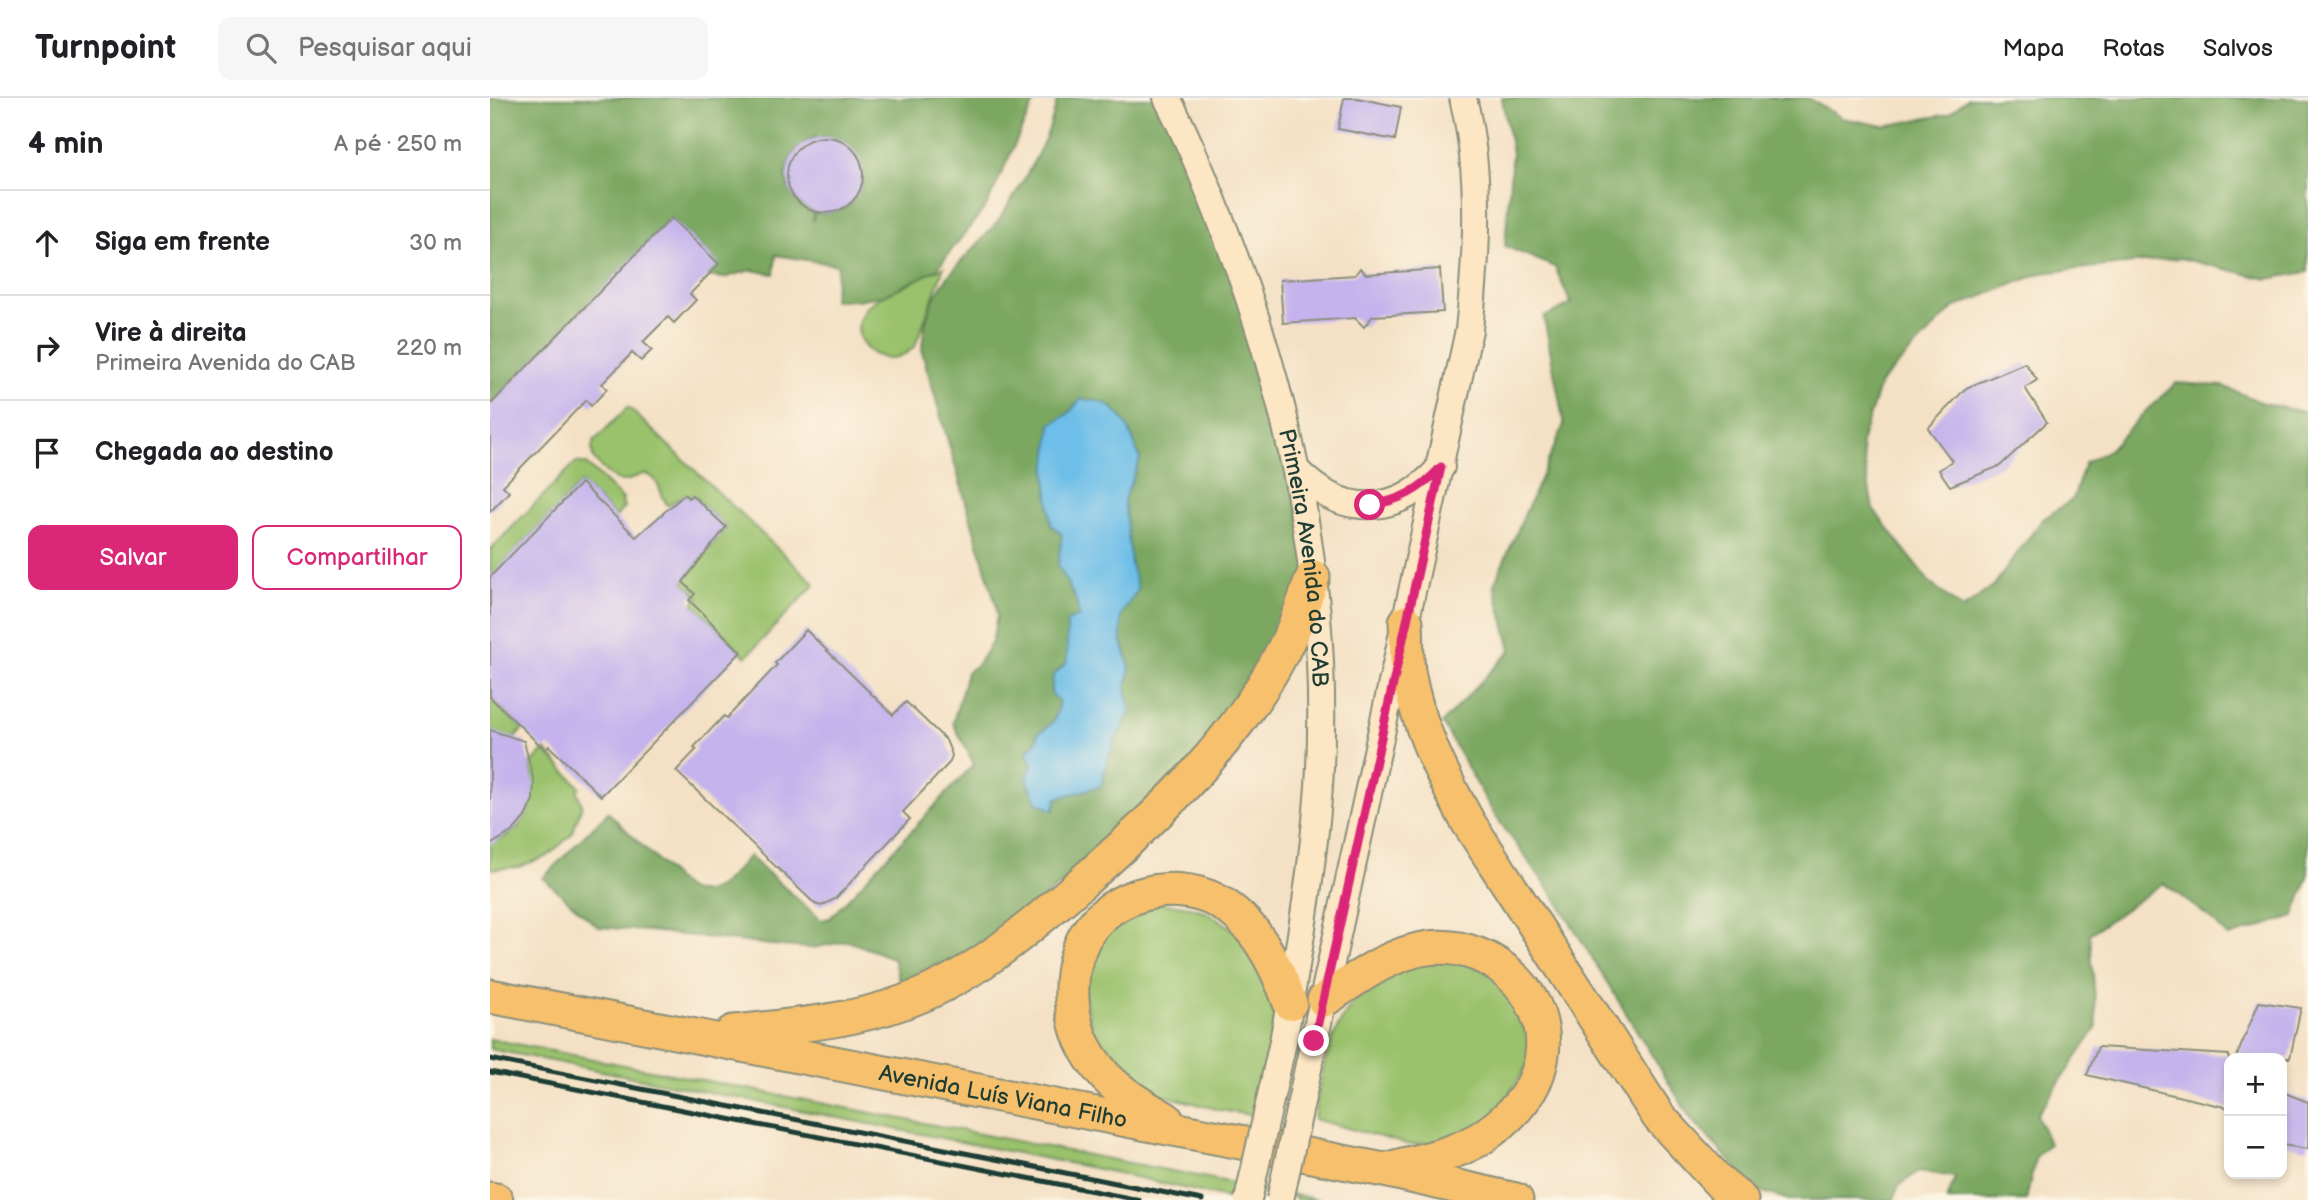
<!DOCTYPE html>
<html lang="pt">
<head>
<meta charset="utf-8">
<style>
	body { margin:0; font-family:"Balsamiq Sans",sans-serif; background:#f6f6f6; color:#202124 }
	.controls { position:absolute; right:21px; bottom:21px; display:grid; overflow:hidden; border-radius:14px; box-shadow:0 4px 10px #0003 }
	.controls button { width:63px; height:63px; display:grid; place-items:center; padding:0; border:0; border-bottom:2px solid #e0e0e0; background:#fff; color:#202124; font:35px sans-serif }
	.stop { position:absolute; width:21px; height:21px; margin:-16px; border:5px solid #db2777; border-radius:50%; background:#fff }
	.stop.end { background:#db2777; border-color:#fff; box-shadow:0 2px 7px #0008 }
	.list { margin:0; padding:0; list-style:none }
	h2 { display:flex; justify-content:space-between; align-items:center; height:91px; margin:0; padding:0 28px; font-size:30px }
	h2 small { font-size:23px; font-weight:400; color:#757577 }
	.list li { display:grid; grid-template-columns:46px 1fr auto; gap:21px; align-items:center; box-sizing:border-box; height:105px; padding:0 28px; border-top:2px solid #e0e0e0 }
	.list b { display:block; font-size:26px; white-space:nowrap }
	.list p { margin:0; font-size:23px; white-space:nowrap; color:#757577 }
	.list em { font-size:23px; font-style:normal; color:#757577 }
	.actions { display:flex; gap:14px; padding:21px 28px }
	.actions a { flex:1; padding:16px 0; border:2px solid #db2777; border-radius:14px; text-align:center; font-size:24px; color:#db2777 }
	.actions .main { background:#db2777; color:#fff }
	.icon { flex:none; width:38px; height:38px; fill:none; stroke:currentColor; stroke-width:2; stroke-linecap:round; stroke-linejoin:round }
	.map { position:relative; flex:none; width:1818px; height:1102px; overflow:hidden }
	header { display:flex; align-items:center; gap:42px; box-sizing:border-box; height:98px; padding:0 35px; background:#fff; border-bottom:2px solid #e0e0e0 }
	header strong { font-size:33px }
	nav { display:flex; gap:38px; margin-inline-start:auto; font-size:24px }
	.search { width:490px; height:63px; background:#f6f6f6; display:flex; align-items:center; gap:18px; box-sizing:border-box; padding:0 24px; border-radius:14px; color:#757577; font-size:26px }
	main { display:flex }
	aside { flex:1; background:#fff }
	.map>svg:first-child { display:block }
	.green { fill:#9ac16c; stroke:#5c7f50; stroke-width:2 }
	.forest { fill:#7ba760; stroke:#4d724a; stroke-width:2; fill-rule:evenodd }
	.water { fill:#6dbee8; stroke:#467e8e; stroke-width:2 }
	.building { fill:#c4b3ec }
	.lines { fill:none; stroke-linecap:round; stroke-linejoin:round }
	.secondary-casing { stroke:#8a8f7c; stroke-width:30 }
	.highway-casing { stroke:#8a8f7c; stroke-width:37 }
	.secondary { stroke:#fce6c4; stroke-width:26 }
	.highway { stroke:#f7c06c; stroke-width:33 }
	.rail { stroke:#1f3d34; stroke-width:5 }
	.secondary-bridge-casing { stroke:#8a8f7c; stroke-width:30; stroke-linecap:butt }
	.secondary-bridge { stroke:#fce6c4; stroke-width:26 }
	.route { stroke:#db2777; stroke-width:9 }
	.labels { text-anchor:middle; stroke-width:5; stroke-linejoin:round; paint-order:stroke }
	.street-label { font-size:23px; fill:#1f3d34; stroke:#fcf5e5 }
</style>
</head>
<body>
<header>
<strong>Turnpoint</strong>
<div class="search"><svg class="icon" aria-label="search" viewBox="0 0 24 24"><circle cx="10" cy="10" r="6"/><path d="M15 15l6 6"/></svg>Pesquisar aqui</div>
<nav><a>Mapa</a><a>Rotas</a><a>Salvos</a></nav>
</header>
<main>
<aside>
<h2>4 min<small>A pé · 250 m</small></h2>
<ul class="list">
<li><svg class="icon" aria-label="ahead" viewBox="0 0 24 24"><path d="M12 20V5M6 11l6-6 6 6"/></svg><div><b>Siga em frente</b></div><em>30 m</em></li>
<li><svg class="icon" aria-label="right" viewBox="0 0 24 24"><path d="M7 20v-9h11M14 6l5 5-5 5"/></svg><div><b>Vire à direita</b><p>Primeira Avenida do CAB</p></div><em>220 m</em></li>
<li><svg class="icon" aria-label="arrive" viewBox="0 0 24 24"><path d="M6 21V4h12l-3 4 3 4H6"/></svg><div><b>Chegada ao destino</b></div></li>
</ul>
<div class="actions"><a class="main">Salvar</a><a>Compartilhar</a></div>
</aside>
<div class="map">
<svg width="1818" height="1102" viewBox="0 0 1818 1102">
	<rect width="100%" height="100%" fill="#fcf5e5"/>
	<filter id="ink" filterUnits="userSpaceOnUse"><feTurbulence type="fractalNoise" baseFrequency=".0143" numOctaves="2"/><feDisplacementMap in="SourceGraphic" scale="14" xChannelSelector="R" yChannelSelector="G"/><feConvolveMatrix kernelMatrix="1 2 1 2 8 2 1 2 1" color-interpolation-filters="sRGB"/></filter>
	<filter id="wash" filterUnits="userSpaceOnUse"><feTurbulence type="fractalNoise" baseFrequency=".00686" numOctaves="4" result="noise"/><feDisplacementMap in="SourceGraphic" scale="28" xChannelSelector="R" yChannelSelector="G"/><feGaussianBlur stdDeviation="1.57" result="paint"/><feColorMatrix in="noise" values="0 0 0 0 0 0 0 0 0 0 0 0 0 0 0 0 0 1.4 0 .05"/><feComposite in="paint" operator="in"/></filter>
	<g filter="url(#wash)">
		<rect width="100%" height="100%" fill="#f4e1c5"/>
		<g class="green">
			<path d="M 454,169 L 425,248 C 394,280 350,241 376,210 C 387,197 437,176 454,169 Z"/>
			<path d="M 138,309 L 325,486 L 256,559 L 203,506 L 209,499 L 193,485 L 236,429 L 203,397 L 198,400 L 195,396 L 178,408 C 171,399 170,385 162,379 C 150,371 146,382 135,383 C 123,384 110,369 103,360 L 102,350 L 104,343 Z"/>
			<polygon points="86,364 96,366 133,401 132,405 134,409 126,419 91,385 0,480 0,452"/>
			<polygon points="0,599 33,631 23,642 0,632"/>
			<path d="M 55,652 L 90,689 L 87,692 L 92,707 L 82,736 L 58,758 L 29,769 L 0,771 L 0,744 C 37,736 48,700 40,667 Z"/>
			<path d="M 662,805 C 674,806 688,806 700,809 C 740,818 776,861 785,900 C 789,922 768,992 762,1017 L 730,1012 L 657,993 L 624,966 L 603,937 L 593,891 L 601,850 L 615,833 Z"/>
			<path d="M 967,862 L 1005,877 L 1025,899 L 1041,934 L 1039,965 L 1003,1021 L 954,1044 L 920,1047 L 824,1021 C 834,953 847,893 919,866 C 933,861 953,863 967,862 Z"/>
			<polygon points="0,941 831,1102 806,1102 806,1099 750,1089 746,1102 623,1074 0,951"/>
		</g>
		<g class="forest">
			<path d="M 0,0 L 546,0 L 497,107 L 446,172 L 395,197 L 367,202 L 343,202 L 348,167 L 286,157 L 284,176 L 261,172 L 234,180 L 217,178 L 228,166 L 181,120 L 0,307 ZM 326,39 C 390,37 387,121 325,115 L 323,124 L 323,114 C 286,96 288,55 326,39 Z"/>
			<path d="M 568,0 L 673,0 L 749,170 L 823,479 L 678,706 L 415,904 L 403,860 L 358,843 L 322,850 L 291,848 L 158,833 L 108,829 L 53,780 L 118,714 L 196,791 C 225,804 241,777 259,758 L 331,822 L 340,820 L 484,666 L 463,625 L 477,574 L 488,566 L 502,544 L 507,518 L 506,507 L 432,254 C 434,183 472,170 510,120 C 524,100 545,63 555,41 C 561,28 564,13 568,0 ZM 591,301 C 598,302 607,302 613,305 C 635,313 643,341 650,361 L 634,402 L 641,467 L 648,491 L 631,517 L 631,541 L 640,570 L 636,591 L 641,614 C 626,638 616,660 611,688 L 567,700 L 564,712 L 537,681 L 542,667 L 537,653 L 546,644 L 548,635 C 563,627 567,621 569,603 L 561,594 L 563,578 L 577,564 L 578,550 L 589,518 L 586,502 L 579,488 L 572,436 L 561,427 L 560,403 L 578,316 Z"/>
			<polygon points="1012,0 1318,0 1352,20 1394,28 1459,16 1478,0 1818,0 1818,174 1777,181 1690,160 1551,175 1463,210 1390,285 1371,345 1383,411 1441,486 1473,511 1504,487 1552,422 1583,401 1595,365 1620,351 1652,317 1686,285 1733,288 1773,305 1818,315 1818,779 1804,818 1739,839 1720,820 1673,785 1600,836 1607,929 1547,1017 1559,1046 1546,1058 1536,1102 1457,1102 1465,1079 1428,1073 1408,1089 1404,1102 1299,1102 1267,1092 1201,1021 1064,798 1004,716 952,625 1021,552 1004,486 1074,327 1054,219 1081,206 1065,169 1015,148 1022,55"/>
		</g>
		<path class="water" d="M 591,301 C 598,302 607,302 613,305 C 635,313 643,341 650,361 L 634,402 L 641,467 L 648,491 L 631,517 L 631,541 L 640,570 L 636,591 L 641,614 C 626,638 616,660 611,688 L 567,700 L 563,712 L 547,704 L 537,681 L 542,667 L 537,654 L 546,644 L 548,635 C 563,627 567,621 569,603 L 561,595 L 563,578 L 577,564 L 577,523 L 589,518 L 586,502 L 568,467 L 572,436 L 561,427 L 556,374 L 561,326 L 578,316 Z"/>
		<g id="blocks">
			<g class="building">
				<polygon points="854,0 867,0 911,9 905,42 848,31"/>
				<circle cx="335" cy="77" r="38"/>
				<polygon points="181,120 229,166 200,196 206,202 184,225 178,219 153,244 162,252 151,263 142,255 112,286 117,291 101,308 96,302 13,388 19,394 0,414 0,307"/>
				<polygon points="870,170 876,176 950,171 953,214 883,218 874,229 865,220 793,225 790,182 865,177"/>
				<polygon points="1535,265 1547,282 1535,290 1557,324 1510,368 1460,388 1449,372 1462,363 1438,330 1476,290"/>
				<polygon points="91,385 146,439 195,396 198,400 202,397 236,429 193,484 205,496 199,502 251,554 111,698 59,648 55,652 0,599 0,479"/>
				<polygon points="316,532 403,617 416,604 456,642 462,657 460,664 413,714 420,721 345,801 331,808 325,806 186,673 207,651 204,649 234,618 237,620 287,567 285,565"/>
				<polygon points="0,632 34,643 44,684 43,702 35,719 23,733 0,747"/>
				<polygon points="1769,904 1811,910 1800,960 1746,960"/>
				<polygon points="1608,949 1739,957 1739,1010 1597,977"/>
				<polygon points="1792,994 1818,1004 1818,1051 1792,1047"/>
			</g>
		</g>
	</g>
	<g filter="url(#ink)">
		<use href="#blocks" fill-opacity="0" stroke="#8a8f7c" stroke-width="2"/>
		<g class="lines">
			<g class="secondary-casing">
				<g id="secondary">
					<path id="s1" d="M 677,0 C 700,44 718,90 736,136 C 803,311 841,499 829,688 C 823,772 808,856 794,939"/>
					<path d="M 806,372 C 852,420 907,419 951,369"/>
					<path d="M 824,943 L 979,232 C 987,155 992,76 973,0"/>
				</g>
			</g>
			<g class="highway-casing">
				<g id="highway">
					<path d="M 916,524 C 917,540 916,557 918,573 C 927,627 952,677 978,724 L 1169,1019 L 1232,1087 L 1251,1102"/>
					<path id="s2" d="M 0,898 L 894,1072 L 1026,1102"/>
					<path d="M 834,902 C 866,881 900,855 938,850 C 1006,842 1071,905 1048,974 C 1040,1000 1016,1023 994,1038 C 966,1057 930,1062 898,1071"/>
					<path d="M 243,934 C 300,928 360,924 414,904 C 479,881 530,838 581,794 C 666,720 755,638 802,534 C 810,516 816,497 823,479"/>
					<path d="M 676,1021 C 655,1009 632,996 615,978 C 594,954 584,932 582,901 C 581,883 583,866 590,849 C 610,798 680,778 727,803 C 765,823 786,866 800,905"/>
					<polyline points="0,1101 6,1102"/>
				</g>
			</g>
			<use href="#secondary" class="secondary"/>
			<use href="#highway" class="highway"/>
			<g class="rail">
				<polyline points="0,961 712,1102"/>
				<polyline points="0,974 649,1102"/>
			</g>
			<g class="secondary-bridge-casing">
				<g id="secondary-bridge">
					<polyline points="758,1102 794,939"/>
					<polyline points="790,1102 824,943"/>
				</g>
			</g>
			<use href="#secondary-bridge" class="secondary-bridge"/>
		</g>
	</g>
	<g class="lines" filter="url(#ink)">
		<path class="route" d="M 824,943 L 951,369 C 930,392 910,403 880,407"/>
	</g>
	<g class="labels">
		<g class="street-label">
			<text dy="8" stroke="none"><textPath href="#s1" startOffset="483">Primeira Avenida do CAB</textPath></text>
			<text dy="8" stroke="none"><textPath href="#s2" startOffset="523">Avenida Luís Viana Filho</textPath></text>
		</g>
	</g>
</svg>
<div class="controls">
<button>+</button>
<button>−</button>
</div>
<div class="stop" style="left:880px;top:407px"></div>
<div class="stop end" style="left:824px;top:943px"></div>
</div>
</main>
</body>
</html>
